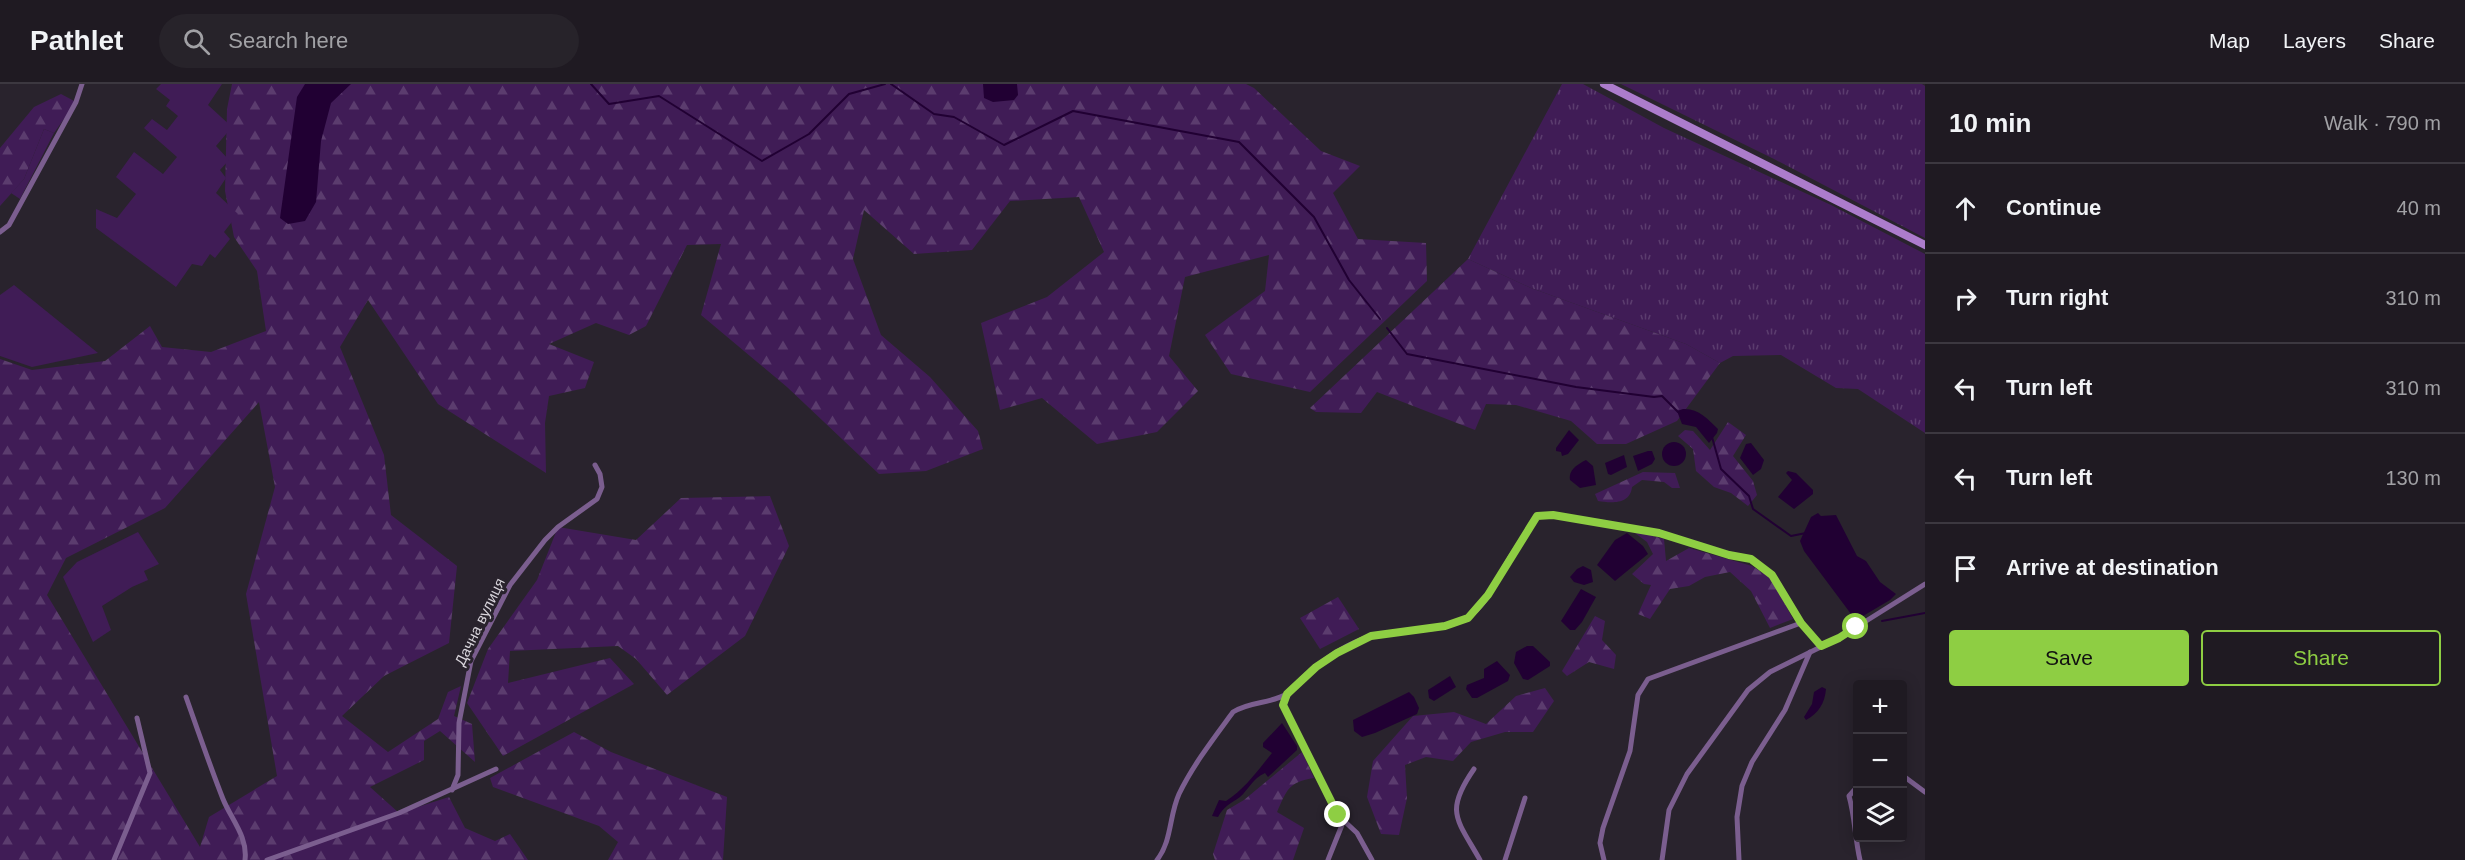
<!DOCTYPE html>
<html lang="en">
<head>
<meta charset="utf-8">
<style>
	body { margin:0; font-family:Helvetica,sans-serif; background:#27232a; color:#f1f3f6 }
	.controls { position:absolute; right:18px; bottom:18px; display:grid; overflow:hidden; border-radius:6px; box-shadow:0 3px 15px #0003 }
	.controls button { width:54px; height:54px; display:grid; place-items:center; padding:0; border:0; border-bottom:2px solid #3c3840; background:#1f1a22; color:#f1f3f6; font:30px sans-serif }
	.stop { position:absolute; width:18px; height:18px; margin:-14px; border:4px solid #8ece43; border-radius:50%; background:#fff }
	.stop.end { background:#8ece43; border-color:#fff; box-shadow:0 2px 6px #0008 }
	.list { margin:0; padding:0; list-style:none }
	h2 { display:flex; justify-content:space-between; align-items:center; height:78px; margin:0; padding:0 24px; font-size:26px }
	h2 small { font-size:20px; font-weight:400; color:#a1a1a5 }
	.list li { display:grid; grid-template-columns:39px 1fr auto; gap:18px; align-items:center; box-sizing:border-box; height:90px; padding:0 24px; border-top:2px solid #3c3840 }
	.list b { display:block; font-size:22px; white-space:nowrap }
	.list em { font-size:20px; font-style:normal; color:#a1a1a5 }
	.actions { display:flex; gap:12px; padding:18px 24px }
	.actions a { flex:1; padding:14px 0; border:2px solid #8ece43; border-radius:6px; text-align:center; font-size:21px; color:#8ece43 }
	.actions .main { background:#8ece43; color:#111 }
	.icon { flex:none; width:33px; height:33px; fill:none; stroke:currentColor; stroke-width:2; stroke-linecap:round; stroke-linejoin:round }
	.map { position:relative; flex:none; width:1925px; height:776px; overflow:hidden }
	header { display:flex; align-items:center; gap:36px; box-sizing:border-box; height:84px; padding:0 30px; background:#1f1a22; border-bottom:2px solid #3c3840 }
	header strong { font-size:28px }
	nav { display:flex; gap:33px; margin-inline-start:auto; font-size:21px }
	.search { width:420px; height:54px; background:#27232a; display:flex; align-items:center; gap:15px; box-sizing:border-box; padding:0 21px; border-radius:33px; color:#a1a1a5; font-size:22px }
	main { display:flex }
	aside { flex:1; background:#1f1a22 }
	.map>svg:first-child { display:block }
	.grass { fill:url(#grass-tufts) }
	.forest { fill:url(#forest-firs); fill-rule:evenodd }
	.garden { fill:#401c56 }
	.water { fill:#210033 }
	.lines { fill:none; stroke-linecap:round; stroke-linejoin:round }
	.stream { stroke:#210033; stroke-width:2 }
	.street { stroke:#7b5e8f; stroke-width:5 }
	.secondary { stroke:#ac7ccc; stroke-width:8 }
	.route { stroke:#8ece43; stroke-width:8 }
	.labels { text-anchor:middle; stroke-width:6; stroke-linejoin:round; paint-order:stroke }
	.street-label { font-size:15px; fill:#d8d4db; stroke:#29232d }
</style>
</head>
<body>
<header>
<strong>Pathlet</strong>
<div class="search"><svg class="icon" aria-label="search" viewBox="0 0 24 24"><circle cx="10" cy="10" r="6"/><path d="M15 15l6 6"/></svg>Search here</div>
<nav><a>Map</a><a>Layers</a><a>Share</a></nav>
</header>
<main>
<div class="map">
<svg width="1925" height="776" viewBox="0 0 1925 776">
	<defs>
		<pattern id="grass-tufts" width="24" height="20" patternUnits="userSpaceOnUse" patternTransform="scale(1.5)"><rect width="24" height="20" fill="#401c56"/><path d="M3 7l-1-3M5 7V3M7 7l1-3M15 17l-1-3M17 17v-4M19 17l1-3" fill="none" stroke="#5b3c6e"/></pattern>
		<pattern id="forest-firs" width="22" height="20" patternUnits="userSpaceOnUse" patternTransform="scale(1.5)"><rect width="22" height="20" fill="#401c56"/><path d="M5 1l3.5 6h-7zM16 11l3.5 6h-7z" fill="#5b3c6e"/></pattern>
	</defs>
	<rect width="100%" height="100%" fill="#29232d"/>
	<g class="grass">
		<polygon points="1562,0 1583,0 1664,44 1831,121 1925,170 1925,349 1858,305 1836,304 1781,271 1733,272 1720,279 1686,260 1531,204 1468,175"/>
		<polygon points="1621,0 1922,0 1925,2 1925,154 1774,75"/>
	</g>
	<g class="forest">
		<path d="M 232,0 L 1246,0 L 1254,4 L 1321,67 L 1360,82 L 1333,109 L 1358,155 L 1426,159 L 1427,197 L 1310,308 L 1231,290 L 1205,251 L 1265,207 L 1269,171 L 1185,193 L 1169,272 L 1198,307 L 1157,348 L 1097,360 L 1042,314 L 1000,326 L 981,239 L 1047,213 L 1104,168 L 1079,113 L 1010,117 L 972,166 L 914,170 L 864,126 L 853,175 L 881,251 L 930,293 L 978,347 L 983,365 L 926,387 L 879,390 L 787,303 L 701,231 L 721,160 L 687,161 L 646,242 L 629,251 L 596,239 L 549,260 L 594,278 L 585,304 L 549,312 L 545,339 L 546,389 L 438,320 L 368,216 L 340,263 L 384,371 L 391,431 L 457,482 L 449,559 L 384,592 L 342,632 L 388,668 L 438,635 L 448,608 L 461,602 L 454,632 L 472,640 L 475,678 L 440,647 L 424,657 L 424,676 L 370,703 L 399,729 L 449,713 L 465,744 L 495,757 L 510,750 L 528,776 L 0,776 L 0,275 L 32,286 L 105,277 L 150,242 L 162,263 L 211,268 L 266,247 L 257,187 L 234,153 L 225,107 L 227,25 ZM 259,318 L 275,403 L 246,510 L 277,692 L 209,733 L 200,763 L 47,511 L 66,474 L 165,424 Z"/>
		<polygon points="61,10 76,18 54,49 44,45 24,95 0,122 0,64 34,23"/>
		<polygon points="1468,175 1531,204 1686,260 1720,279 1677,337 1626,360 1597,360 1571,337 1516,321 1486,320 1475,346 1377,308 1361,329 1316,328 1310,324"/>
		<polygon points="1728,338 1746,351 1733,372 1753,397 1757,411 1748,422 1731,409 1714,403 1696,387 1693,365 1678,352 1685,346 1693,347 1710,366"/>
		<path d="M 1643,388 L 1675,389 L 1680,404 L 1672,404 L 1664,398 L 1642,396 L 1632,403 C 1630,421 1611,419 1598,417 L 1595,410 Z"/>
		<polygon points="770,412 789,462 745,552 667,611 636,575 618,562 510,567 508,599 610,574 634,600 503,672 467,619 488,565 537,496 558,443 636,456 681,414"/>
		<polygon points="1631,446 1664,455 1666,477 1689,464 1752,482 1771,494 1793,535 1770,544 1751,507 1730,488 1705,493 1689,502 1670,505 1650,535 1638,530 1651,501 1644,500 1632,490 1653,470 1647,458"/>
		<polygon points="1338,513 1359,545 1320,565 1300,534"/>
		<polygon points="1595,532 1605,537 1602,556 1616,571 1614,585 1589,578 1567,592 1562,587"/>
		<polygon points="1545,604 1554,617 1533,648 1505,648 1471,658 1453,677 1426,673 1405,681 1407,714 1399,751 1381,750 1367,713 1373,677 1413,632 1454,628 1486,640 1516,612"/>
		<polygon points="574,648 611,668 727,713 723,776 608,776 618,758 599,742 493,703 490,694"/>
		<path d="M 1302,668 L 1314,694 C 1288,698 1287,706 1277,728 L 1304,744 L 1293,776 L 1215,776 L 1213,770 L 1227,726 L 1244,716 Z"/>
	</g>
	<g class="garden">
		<polygon points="161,0 222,0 208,21 232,43 216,62 229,76 220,86 226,94 216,109 238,130 224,148 230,155 215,174 210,170 202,182 192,180 176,203 96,144 96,125 117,134 136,110 116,93 134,68 163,90 177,73 144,44 152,35 167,46 178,32 166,22 170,16 156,5"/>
		<polygon points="44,45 54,49 20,115 11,109 24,95"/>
		<polygon points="14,201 98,269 32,283 0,272 0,211"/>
		<polygon points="138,448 159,480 144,487 148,496 132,503 102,522 111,546 93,558 63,493 77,478"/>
	</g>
	<g class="water">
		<polygon points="305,0 351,0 331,19 321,57 316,118 305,137 288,140 280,134 297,13"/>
		<polygon points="983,0 1017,0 1018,11 1014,16 993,18 984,14"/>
		<path d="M 1683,325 C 1698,324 1708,335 1718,345 L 1717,349 L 1709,359 L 1696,343 L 1682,340 L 1677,327 Z"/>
		<polygon points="1569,346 1579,356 1568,370 1562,372 1561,368 1556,367 1556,364"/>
		<circle cx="1674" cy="370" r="12"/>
		<polygon points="1751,359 1764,376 1761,385 1753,391 1740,374 1746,360"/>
		<polygon points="1648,367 1652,367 1655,375 1652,380 1638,387 1633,372"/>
		<polygon points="1624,371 1627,383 1611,391 1608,390 1605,379"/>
		<path d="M 1586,376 L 1593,382 L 1596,401 L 1580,404 L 1570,396 C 1568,386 1578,380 1586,376 Z"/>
		<polygon points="1788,387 1796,389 1813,406 1813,410 1794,425 1778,413 1792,396 1786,389"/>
		<polygon points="1818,429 1821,432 1836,431 1857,472 1866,477 1880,498 1896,510 1890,516 1858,535 1851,530 1804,467 1800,457 1811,433"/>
		<polygon points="1627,449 1643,462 1648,470 1615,497 1597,481 1615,456"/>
		<polygon points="1583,482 1591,486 1593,498 1584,501 1574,498 1570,493 1577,485"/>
		<polygon points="1581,505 1596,513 1582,538 1575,546 1570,546 1561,537"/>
		<polygon points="1527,562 1533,562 1550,578 1550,582 1528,596 1523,595 1514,579 1516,568"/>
		<polygon points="1497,577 1510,591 1508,597 1477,614 1472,614 1466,605 1467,601 1484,594 1484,585"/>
		<polygon points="1450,592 1456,603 1434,617 1429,614 1428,606"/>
		<path d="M 1822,603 L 1826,605 C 1825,619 1818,630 1806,636 L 1804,633 L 1812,620 L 1814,608 Z"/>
		<polygon points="1409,608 1414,613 1419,624 1417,630 1375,649 1362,653 1354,647 1353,636"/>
		<path d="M 1282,639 L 1297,662 L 1297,666 L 1268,693 L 1265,689 C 1253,694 1249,705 1240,713 C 1230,720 1224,722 1218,733 L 1212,732 L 1219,716 L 1226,717 C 1245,705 1258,686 1272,669 L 1263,663 L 1263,659 Z"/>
	</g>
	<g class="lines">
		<g class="stream">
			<polyline points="591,0 609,20 659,12 762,77 809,50 849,10 885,0"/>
			<polyline points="891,0 934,30 954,33 1004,61 1073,27 1239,58 1314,133 1349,196 1380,235"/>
			<polyline points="1387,244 1407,270 1576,303 1654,313 1662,312 1678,328"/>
			<polyline points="1712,353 1721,385 1749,412 1753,425 1791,452 1806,449"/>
			<polyline points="1882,537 1925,529"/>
		</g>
		<g class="street">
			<polyline points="0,148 9,141 76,18 82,0"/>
			<path d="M 186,613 C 198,647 210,682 223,715 C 231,735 248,753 245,776"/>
			<path d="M 1474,685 C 1444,728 1457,735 1480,776"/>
			<polyline points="1902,691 1925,708"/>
			<path d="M 1858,702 L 1849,712 C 1855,733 1855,755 1860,776"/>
			<polyline points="452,706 458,691 459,639 471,577 510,501 545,456 558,443 597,415 602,403 600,390 595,381"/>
			<polyline points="1341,734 1357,749 1372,776"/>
			<polyline points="114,776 150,689 137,634"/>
			<polyline points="267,776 399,729 496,685"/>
			<path d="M 1157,776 C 1172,757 1169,732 1179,710 C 1193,681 1214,654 1233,628 C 1250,617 1270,620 1287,610"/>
			<path d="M 1328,776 L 1342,741 L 1283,621 C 1294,593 1343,560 1372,552 C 1402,544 1439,550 1467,534 C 1487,522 1497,494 1509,475 C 1518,460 1528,447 1537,433 L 1553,431 L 1659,449 L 1729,471 L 1751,475 L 1772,491 L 1801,539 L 1821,562"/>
			<polyline points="1505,776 1525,714"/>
			<polyline points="1604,776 1600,759 1603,744 1630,667 1638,611 1648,595 1801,539"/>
			<polyline points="1662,776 1669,726 1687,690 1748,606 1770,588 1839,554 1925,500"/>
			<polyline points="1739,776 1737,733 1742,702 1752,678 1785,626 1810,568"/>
		</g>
		<polyline class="secondary" points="1604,0 1925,161"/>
	</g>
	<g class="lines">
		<polyline class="route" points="1338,731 1283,621 1287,610 1316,583 1337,569 1371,552 1445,542 1468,534 1488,511 1537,432 1553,431 1659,449 1729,471 1751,475 1772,491 1801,539 1821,562 1839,554 1856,543"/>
	</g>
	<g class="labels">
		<g class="street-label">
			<text transform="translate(480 538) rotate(-64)" y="5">Дачна вулиця</text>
		</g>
	</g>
</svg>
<div class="controls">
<button>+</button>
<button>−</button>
<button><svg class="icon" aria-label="layers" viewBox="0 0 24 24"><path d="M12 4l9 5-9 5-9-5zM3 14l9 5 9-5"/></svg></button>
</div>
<div class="stop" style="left:1856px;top:543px"></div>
<div class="stop end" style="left:1338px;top:731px"></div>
</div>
<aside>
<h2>10 min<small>Walk · 790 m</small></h2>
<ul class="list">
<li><svg class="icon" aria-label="ahead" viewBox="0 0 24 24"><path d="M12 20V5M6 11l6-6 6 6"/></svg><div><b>Continue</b></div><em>40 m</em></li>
<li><svg class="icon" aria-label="right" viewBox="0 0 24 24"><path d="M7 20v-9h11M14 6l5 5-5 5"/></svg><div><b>Turn right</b></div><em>310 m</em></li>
<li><svg class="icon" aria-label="left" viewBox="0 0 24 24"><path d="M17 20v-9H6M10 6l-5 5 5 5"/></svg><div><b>Turn left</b></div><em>310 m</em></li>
<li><svg class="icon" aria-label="left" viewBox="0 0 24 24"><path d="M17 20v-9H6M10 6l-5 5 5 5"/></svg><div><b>Turn left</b></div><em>130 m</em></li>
<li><svg class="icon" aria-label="arrive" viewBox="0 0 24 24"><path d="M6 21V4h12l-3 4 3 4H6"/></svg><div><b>Arrive at destination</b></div></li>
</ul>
<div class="actions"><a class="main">Save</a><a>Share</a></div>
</aside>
</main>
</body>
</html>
